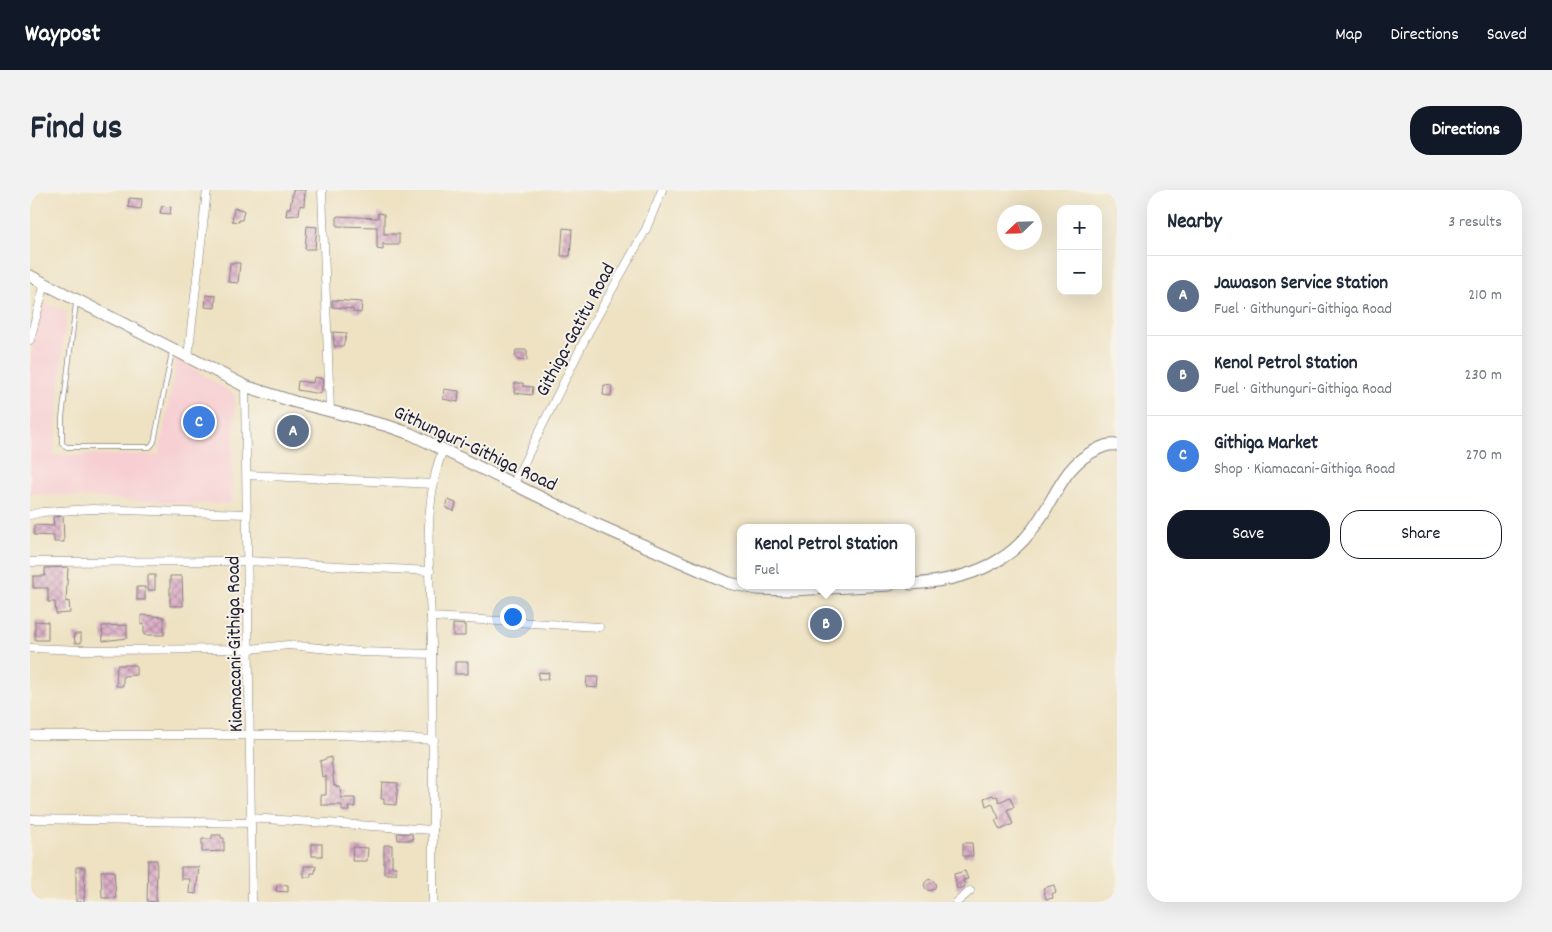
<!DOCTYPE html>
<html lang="en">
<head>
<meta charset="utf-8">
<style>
	body { margin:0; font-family:Dekko,sans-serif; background:#f2f2f3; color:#1f2937 }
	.controls { position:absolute; right:15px; top:15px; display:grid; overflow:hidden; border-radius:10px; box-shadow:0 5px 20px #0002 }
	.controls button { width:45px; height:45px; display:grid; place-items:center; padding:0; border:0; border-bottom:1px solid #e0e1e3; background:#fff; color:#1f2937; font:25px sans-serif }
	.compass { position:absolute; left:967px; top:15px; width:45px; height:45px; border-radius:50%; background:#fff; box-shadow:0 5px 20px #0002; rotate:247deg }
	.you { position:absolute; left:482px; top:426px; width:18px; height:18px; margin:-12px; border:4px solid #fff; border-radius:50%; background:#1a73e8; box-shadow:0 0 0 8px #1a73e833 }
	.badge { display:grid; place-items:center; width:32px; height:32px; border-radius:50%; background:#111827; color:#fff; font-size:16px; font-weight:700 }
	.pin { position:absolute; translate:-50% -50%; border:2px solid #fff; box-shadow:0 1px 5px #0006 }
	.popup { position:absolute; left:707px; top:334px; width:178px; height:65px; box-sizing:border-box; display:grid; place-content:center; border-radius:10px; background:#fff; filter:drop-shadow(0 1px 4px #0005); font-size:16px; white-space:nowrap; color:#747a83 }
	.popup b { font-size:19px; color:#1f2937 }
	.popup::after { content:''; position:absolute; left:50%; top:100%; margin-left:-10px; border:10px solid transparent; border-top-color:#fff }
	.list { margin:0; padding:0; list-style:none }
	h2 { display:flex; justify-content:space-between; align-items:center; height:65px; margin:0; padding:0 20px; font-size:21px }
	h2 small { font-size:16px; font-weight:400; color:#747a83 }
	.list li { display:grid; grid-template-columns:32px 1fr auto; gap:15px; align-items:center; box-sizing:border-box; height:80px; padding:0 20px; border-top:1px solid #e0e1e3 }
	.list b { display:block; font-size:19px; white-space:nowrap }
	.list p { margin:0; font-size:16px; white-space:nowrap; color:#747a83 }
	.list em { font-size:16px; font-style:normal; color:#747a83 }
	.actions { display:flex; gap:10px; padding:15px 20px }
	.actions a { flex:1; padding:11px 0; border:1px solid #111827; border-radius:20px; text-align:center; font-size:18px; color:#111827 }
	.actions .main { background:#111827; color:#fff }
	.map { position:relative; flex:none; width:1087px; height:712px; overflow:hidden; border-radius:20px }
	header { display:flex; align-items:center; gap:30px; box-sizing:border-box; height:70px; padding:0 25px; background:#111827; color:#fff }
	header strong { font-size:24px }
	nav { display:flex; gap:28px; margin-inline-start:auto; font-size:18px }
	.intro { display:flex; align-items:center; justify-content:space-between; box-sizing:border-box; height:120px; padding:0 30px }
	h1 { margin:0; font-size:35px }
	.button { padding:12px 22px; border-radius:20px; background:#111827; color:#fff; font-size:18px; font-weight:700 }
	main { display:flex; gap:30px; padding:0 30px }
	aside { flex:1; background:#fff; border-radius:20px; box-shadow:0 5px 20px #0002 }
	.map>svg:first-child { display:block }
	.built { fill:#f7cfd3 }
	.building { fill:url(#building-cross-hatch) }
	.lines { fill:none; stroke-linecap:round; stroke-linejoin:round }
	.lane-casing { stroke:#88827f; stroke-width:5.5 }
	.street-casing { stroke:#88827f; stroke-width:9 }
	.secondary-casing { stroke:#88827f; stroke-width:13 }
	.lane { stroke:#fff; stroke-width:4 }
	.street { stroke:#fff; stroke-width:8 }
	.secondary { stroke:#fff; stroke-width:11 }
	.labels { text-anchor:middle; stroke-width:4; stroke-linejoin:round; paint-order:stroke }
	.street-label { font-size:20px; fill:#22223b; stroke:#f7f3e8 }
</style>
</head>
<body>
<header>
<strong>Waypost</strong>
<nav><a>Map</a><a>Directions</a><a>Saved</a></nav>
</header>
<div class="intro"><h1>Find us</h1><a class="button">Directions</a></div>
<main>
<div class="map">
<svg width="1087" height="712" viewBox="0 0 1087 712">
	<defs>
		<pattern id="building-cross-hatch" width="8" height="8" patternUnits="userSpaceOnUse" patternTransform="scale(1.25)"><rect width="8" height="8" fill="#daadc6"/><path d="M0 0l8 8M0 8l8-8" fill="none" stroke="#b08ca2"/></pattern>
	</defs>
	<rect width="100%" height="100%" fill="#f7f3e8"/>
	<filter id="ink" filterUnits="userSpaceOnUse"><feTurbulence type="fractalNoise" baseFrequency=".02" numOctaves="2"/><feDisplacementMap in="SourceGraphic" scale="10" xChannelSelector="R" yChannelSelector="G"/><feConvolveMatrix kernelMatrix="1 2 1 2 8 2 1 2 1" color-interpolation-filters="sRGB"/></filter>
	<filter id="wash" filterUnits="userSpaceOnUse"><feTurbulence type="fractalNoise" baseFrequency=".0096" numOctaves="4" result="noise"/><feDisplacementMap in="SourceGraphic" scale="20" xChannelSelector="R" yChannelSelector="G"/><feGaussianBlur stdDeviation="1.12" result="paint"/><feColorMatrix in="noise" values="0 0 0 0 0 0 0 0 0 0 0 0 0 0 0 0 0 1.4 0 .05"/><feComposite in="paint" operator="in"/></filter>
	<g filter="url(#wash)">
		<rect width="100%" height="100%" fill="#eee2c3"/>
		<polygon class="built" points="15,114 36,121 24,265 129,265 147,168 205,205 201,313 169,314 0,304 0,179 6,134"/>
		<g id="blocks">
			<g class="building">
				<polygon points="263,0 275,0 274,16 270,15 269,25 256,26 257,18 260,18"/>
				<polygon points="99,8 112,9 111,19 98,17"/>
				<polygon points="132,16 141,17 140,24 130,23"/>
				<polygon points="204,18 214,20 212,30 209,30 209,32 202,31"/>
				<polygon points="348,23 354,24 354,44 369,44 369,55 355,55 353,53 353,60 347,59 347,37 307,36 307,26 348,28"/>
				<polygon points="277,36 287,37 285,59 275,59"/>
				<polygon points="533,38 542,39 540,66 531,66"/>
				<polygon points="200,73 210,73 208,93 198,92"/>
				<polygon points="176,105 186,106 185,118 175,117"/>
				<polygon points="302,110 332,112 331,123 323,122 323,119 302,117"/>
				<polygon points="303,142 317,143 313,156 304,156"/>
				<polygon points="486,160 497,160 497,171 488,170 485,166"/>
				<polygon points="284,187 293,189 291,204 267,200 268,191 283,193"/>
				<polygon points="485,193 493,193 493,196 503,197 502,205 484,203"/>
				<polygon points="574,195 582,196 581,206 573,205"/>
				<polygon points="414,199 429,201 428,212 413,209"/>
				<polygon points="418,310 426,313 424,321 416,318"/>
				<polygon points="33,326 34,352 24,352 24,346 4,345 4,335 24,336 23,327"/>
				<polygon points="38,377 36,412 39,411 40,423 26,424 25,412 18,412 18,398 3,398 3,386 15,386 15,378"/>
				<rect x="118" y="385" width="7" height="15"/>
				<polygon points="140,386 152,386 153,416 140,416"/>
				<rect x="107" y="397" width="8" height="13"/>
				<polygon points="111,425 134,427 134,445 114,445 114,434 111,435"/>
				<polygon points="5,431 18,432 18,450 5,450"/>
				<polygon points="423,434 435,435 435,446 423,446"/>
				<polygon points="97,435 97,448 73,451 72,436"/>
				<polygon points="44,444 51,444 51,453 45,453"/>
				<rect x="425" y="472" width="13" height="12"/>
				<polygon points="87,475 106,475 106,485 93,486 93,496 86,496"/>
				<polygon points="509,482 519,483 518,489 508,489"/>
				<polygon points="557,487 568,487 567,498 556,497"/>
				<polygon points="301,567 304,595 310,598 311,608 325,608 325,617 318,617 319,621 312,621 312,615 291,615 291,605 296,605 296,586 292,587 290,571"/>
				<polygon points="352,592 368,593 366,615 354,614 354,609 351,609"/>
				<polygon points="963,605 964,607 967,606 969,612 980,607 984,617 977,620 983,634 970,640 965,630 969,628 962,613 956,616 954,608"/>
				<polygon points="367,643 382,644 383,650 368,650"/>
				<polygon points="182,645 191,645 191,648 194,648 194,661 172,662 172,649 182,649"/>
				<polygon points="933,653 942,653 943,666 933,666"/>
				<rect x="282" y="654" width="10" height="12"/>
				<polygon points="354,655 362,655 362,677 366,677 366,684 354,684"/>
				<polygon points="323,657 338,658 337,671 322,671"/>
				<polygon points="118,670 127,670 126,712 117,711"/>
				<polygon points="274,676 286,676 285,683 281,683 281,687 274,687"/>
				<polygon points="46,677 55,677 54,712 46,712"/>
				<polygon points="151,677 169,677 166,704 159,703 160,689 151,689"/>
				<polygon points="71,681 84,681 86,708 72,708"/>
				<polygon points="935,681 938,689 933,690 935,697 927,699 924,684"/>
				<circle cx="900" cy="695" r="5.5"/>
				<polygon points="247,694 258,695 258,702 246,701"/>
				<polygon points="1024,695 1026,702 1022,704 1023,708 1016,709 1013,698"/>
			</g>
		</g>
	</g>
	<g filter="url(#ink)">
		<use href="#blocks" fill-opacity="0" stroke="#88827f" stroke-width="1"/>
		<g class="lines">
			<g class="lane-casing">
				<polyline id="lane" points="46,113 32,228 32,254 37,257 120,257 124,252 142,162"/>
			</g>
			<g class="street-casing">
				<g id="street">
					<polyline points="292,0 300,222"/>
					<polyline points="0,150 15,93"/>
					<polyline points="158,167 177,0"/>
					<polyline points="215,196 222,712"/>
					<polyline points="217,285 404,294"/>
					<polyline points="484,293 559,141 616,39 632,0"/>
					<polyline points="0,325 12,322 62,319 217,324"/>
					<polyline points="0,372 218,371 400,381"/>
					<polyline points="401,427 569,437"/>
					<polyline points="0,458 54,460 220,459 258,455 331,462 402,464"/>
					<polyline points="0,545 313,545 404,550"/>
					<polyline points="220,628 403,640"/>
					<polyline points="0,629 220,633"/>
					<path d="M 403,712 C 403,627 403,543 402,458 C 401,396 390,318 413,259"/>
					<polyline points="927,712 940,701"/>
				</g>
			</g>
			<g class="secondary-casing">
				<g id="secondary">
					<polyline points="0,86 215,196 265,212 358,236 381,244 563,333 699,393 727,399 760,400 860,395"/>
					<path d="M 881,394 C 912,392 946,385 972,368 C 987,359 1002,342 1011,327 C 1028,301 1036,274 1066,260 C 1074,256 1078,254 1087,255"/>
				</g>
			</g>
			<use href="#lane" class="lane"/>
			<use href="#street" class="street"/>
			<use href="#secondary" class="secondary"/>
		</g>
	</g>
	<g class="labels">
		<g class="street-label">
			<text transform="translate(544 139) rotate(-62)" y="7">Githiga-Gatitu Road</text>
			<text transform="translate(446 257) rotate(25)" y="7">Githunguri-Githiga Road</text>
			<text transform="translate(203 454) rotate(-91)" y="7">Kiamacani-Githiga Road</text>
		</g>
	</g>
</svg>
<div class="controls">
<button>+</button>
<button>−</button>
</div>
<svg class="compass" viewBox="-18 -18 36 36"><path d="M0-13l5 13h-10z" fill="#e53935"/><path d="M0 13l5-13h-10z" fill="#747a83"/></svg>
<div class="you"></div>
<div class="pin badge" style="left:263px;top:241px;background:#5c6f8a">A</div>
<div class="pin badge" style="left:796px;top:434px;background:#5c6f8a">B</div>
<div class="popup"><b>Kenol Petrol Station</b>Fuel</div>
<div class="pin badge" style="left:169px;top:232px;background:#3f7fe0">C</div>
</div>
<aside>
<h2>Nearby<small>3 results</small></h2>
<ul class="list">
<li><span class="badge" style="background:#5c6f8a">A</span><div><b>Jawason Service Station</b><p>Fuel · Githunguri-Githiga Road</p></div><em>210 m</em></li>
<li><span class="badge" style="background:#5c6f8a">B</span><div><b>Kenol Petrol Station</b><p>Fuel · Githunguri-Githiga Road</p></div><em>230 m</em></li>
<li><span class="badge" style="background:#3f7fe0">C</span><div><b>Githiga Market</b><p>Shop · Kiamacani-Githiga Road</p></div><em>270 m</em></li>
</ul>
<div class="actions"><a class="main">Save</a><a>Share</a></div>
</aside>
</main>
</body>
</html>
